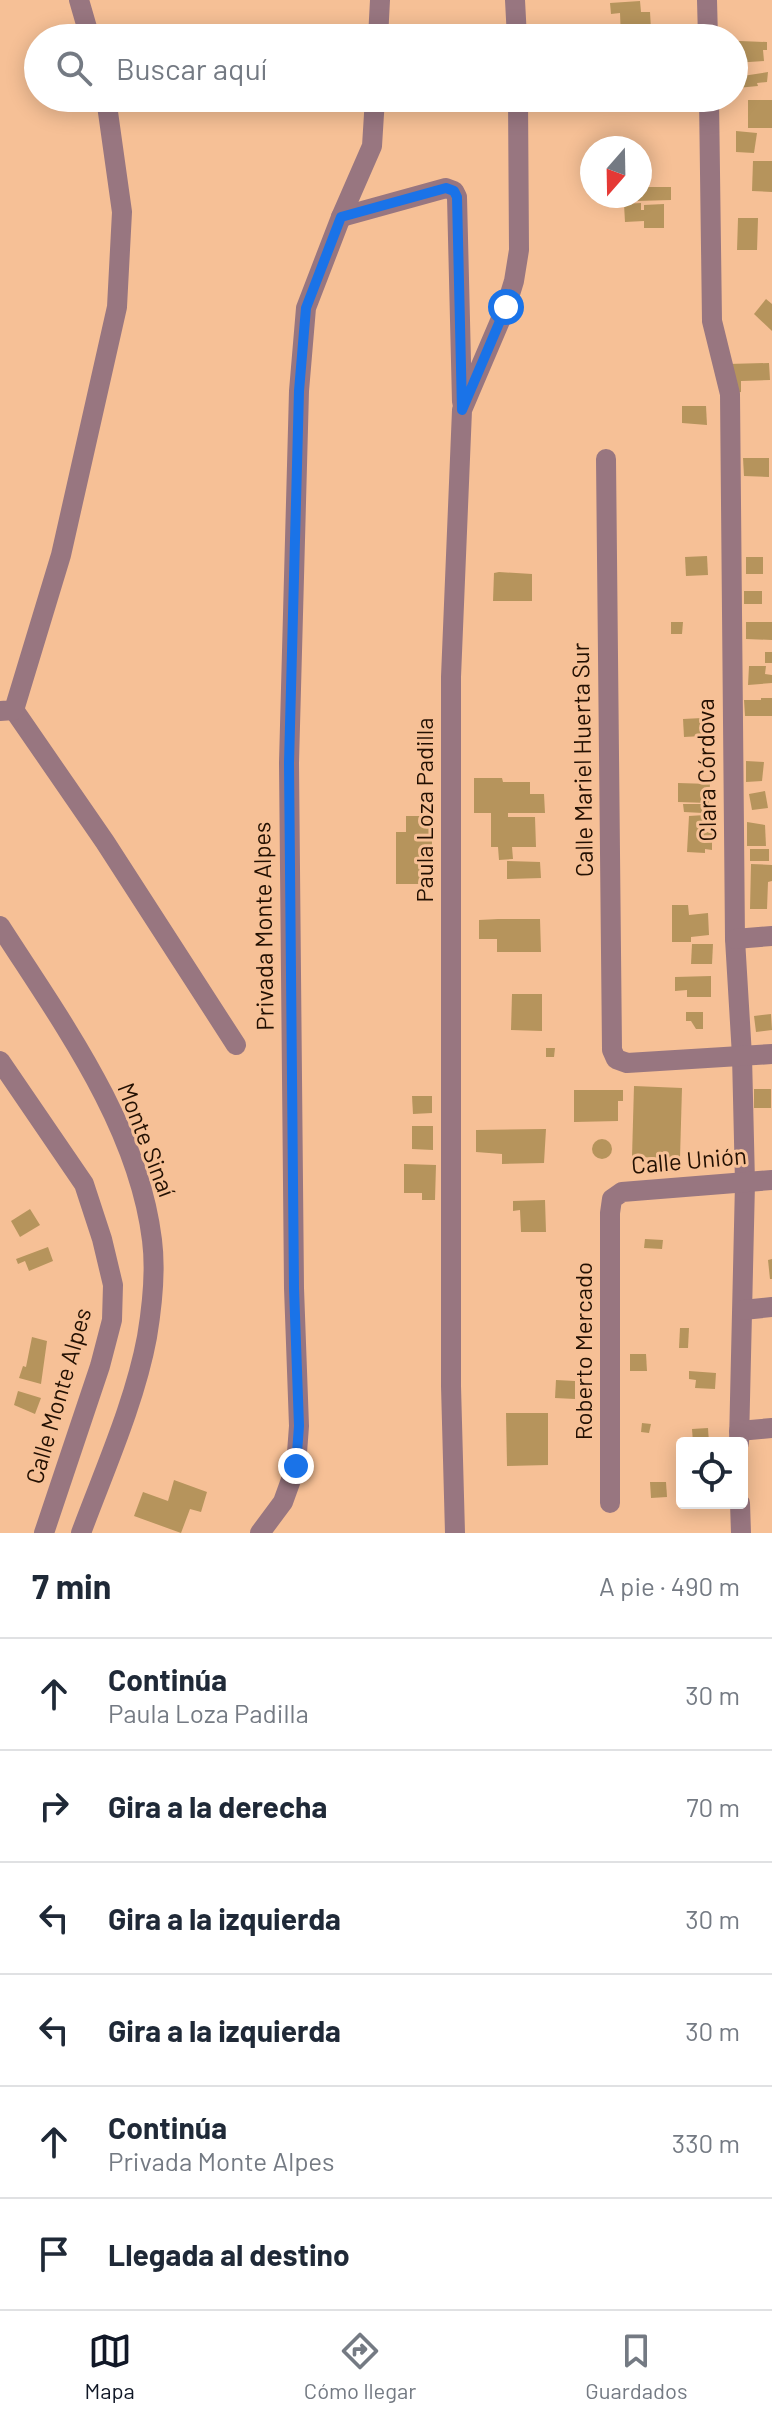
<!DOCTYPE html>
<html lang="es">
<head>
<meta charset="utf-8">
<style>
	body { margin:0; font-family:Barlow,sans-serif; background:#f6f6f7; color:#1f2937 }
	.controls { position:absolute; right:24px; bottom:24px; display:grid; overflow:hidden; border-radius:8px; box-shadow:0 4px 20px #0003 }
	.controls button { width:72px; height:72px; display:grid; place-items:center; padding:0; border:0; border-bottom:2px solid #e0e1e3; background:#fff; color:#1f2937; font:40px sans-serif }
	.compass { position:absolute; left:580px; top:136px; width:72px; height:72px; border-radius:50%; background:#fff; box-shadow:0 4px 20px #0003; rotate:200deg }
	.stop { position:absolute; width:24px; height:24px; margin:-18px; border:6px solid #1a73e8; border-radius:50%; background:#fff }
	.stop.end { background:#1a73e8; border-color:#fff; box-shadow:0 2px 8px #0008 }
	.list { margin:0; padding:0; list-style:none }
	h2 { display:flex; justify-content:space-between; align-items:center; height:104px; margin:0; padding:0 32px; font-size:34px }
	h2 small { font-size:26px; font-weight:400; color:#747a83 }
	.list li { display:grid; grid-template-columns:52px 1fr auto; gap:24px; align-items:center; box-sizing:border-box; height:112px; padding:0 32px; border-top:2px solid #e0e1e3 }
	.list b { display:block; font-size:30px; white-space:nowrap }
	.list p { margin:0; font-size:26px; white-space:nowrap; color:#747a83 }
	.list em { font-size:26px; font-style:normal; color:#747a83 }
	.icon { flex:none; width:44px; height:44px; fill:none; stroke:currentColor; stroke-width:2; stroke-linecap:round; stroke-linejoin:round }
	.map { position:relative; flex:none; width:772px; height:1533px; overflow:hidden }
	.search { position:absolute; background:#fff; box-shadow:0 4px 20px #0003; left:24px; right:24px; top:24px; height:88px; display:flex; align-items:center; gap:20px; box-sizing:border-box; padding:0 28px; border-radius:44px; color:#747a83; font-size:30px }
	.sheet { height:776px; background:#fff }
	nav { display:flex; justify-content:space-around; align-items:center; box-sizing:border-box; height:112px; border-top:2px solid #e0e1e3; background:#fff; font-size:22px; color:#747a83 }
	nav a { display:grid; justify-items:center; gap:4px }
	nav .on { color:#111827 }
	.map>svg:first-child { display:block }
	.building { fill:#b6945c }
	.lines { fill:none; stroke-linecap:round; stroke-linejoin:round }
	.minor { stroke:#987680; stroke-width:20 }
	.route { stroke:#1a73e8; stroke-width:10 }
	.labels { text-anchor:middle; stroke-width:6; stroke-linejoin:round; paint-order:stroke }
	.street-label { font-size:24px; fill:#231002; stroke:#f6c096 }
</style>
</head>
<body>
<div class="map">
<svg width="772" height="1533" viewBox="0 0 772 1533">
	<rect width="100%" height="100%" fill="#f6c096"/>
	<g class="building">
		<polygon points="640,1 641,12 650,12 651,29 642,30 642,38 621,38 620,13 611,14 610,3"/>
		<polygon points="740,41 767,42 767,50 763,50 764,61 734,63 734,42"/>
		<polygon points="768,72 767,82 757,83 758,86 737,88 736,77"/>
		<rect x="748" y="100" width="24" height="28"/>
		<polygon points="736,131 757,133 754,153 736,152"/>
		<polygon points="753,161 772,161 772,192 752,191"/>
		<polygon points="640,187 671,187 671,200 636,201 636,196 640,196"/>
		<polygon points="641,203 641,210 644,210 644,205 664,204 664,228 644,228 644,221 625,222 624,204"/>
		<polygon points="738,218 758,218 757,250 737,250"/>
		<polygon points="766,299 772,304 772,331 754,314"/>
		<polygon points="769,363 770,380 741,381 741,392 732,393 728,364"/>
		<polygon points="682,406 706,406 707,425 682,423"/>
		<polygon points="743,458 769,458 769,477 744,476"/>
		<polygon points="707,556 708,575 686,576 685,557"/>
		<rect x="746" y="557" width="17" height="17"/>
		<polygon points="499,572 532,574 532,601 493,601 494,573"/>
		<rect x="744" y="591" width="18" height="13"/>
		<polygon points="671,622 683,622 682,634 671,634"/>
		<polygon points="746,622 772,622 772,640 746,639"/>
		<rect x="765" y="652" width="7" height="11"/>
		<polygon points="749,666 766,666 765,674 772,675 772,683 748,685"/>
		<polygon points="761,698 772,698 772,716 745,716 744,700 761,700"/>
		<polygon points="702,718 702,736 684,737 683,719"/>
		<polygon points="746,761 764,762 762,781 746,782"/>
		<polygon points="474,778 502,778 503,782 530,782 530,794 544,794 545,813 508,813 508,817 535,817 536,847 512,847 513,859 499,860 498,847 491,847 491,813 474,813"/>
		<polygon points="678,783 710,784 709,803 678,802"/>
		<polygon points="765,791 768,808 752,810 749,794"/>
		<polygon points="683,804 703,804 703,813 684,812"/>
		<polygon points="705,815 706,832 712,833 712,850 705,849 705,853 687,852 689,816"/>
		<polygon points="406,816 432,816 432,884 396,884 396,832 406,832"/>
		<polygon points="747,822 765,825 766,846 747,846"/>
		<rect x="750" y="849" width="19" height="12"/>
		<polygon points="507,861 540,862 541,878 507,879"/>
		<polygon points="751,864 772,865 772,881 768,882 767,909 750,909"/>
		<polygon points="672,905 688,905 689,915 708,913 709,935 691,937 691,942 672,942"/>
		<polygon points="498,919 540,919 541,952 497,952 497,939 479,939 479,920"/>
		<polygon points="692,944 713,944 712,964 691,964"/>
		<polygon points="711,976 711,997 687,997 687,990 675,991 675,977"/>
		<polygon points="512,994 542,994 542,1031 511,1030"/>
		<polygon points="686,1012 703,1012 703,1029 696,1029 691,1021 686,1021"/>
		<polygon points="771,1014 772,1030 756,1032 754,1016"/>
		<polygon points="546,1048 555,1048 554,1057 546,1057"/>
		<polygon points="634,1086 682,1088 680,1158 632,1157"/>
		<rect x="754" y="1089" width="17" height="19"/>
		<polygon points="574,1090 623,1090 623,1101 618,1101 618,1121 574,1122"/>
		<polygon points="412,1096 432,1096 432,1113 413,1114"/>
		<polygon points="412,1126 433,1126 433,1150 412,1149"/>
		<polygon points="546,1129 544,1163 502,1164 502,1154 476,1152 476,1130"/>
		<circle cx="602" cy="1149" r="10"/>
		<polygon points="404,1164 436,1165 435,1200 422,1200 422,1193 404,1193"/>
		<polygon points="545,1200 546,1232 521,1232 520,1210 513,1211 513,1201"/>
		<polygon points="30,1209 40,1225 20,1237 11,1221"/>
		<polygon points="645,1239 663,1240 662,1249 644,1248"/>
		<polygon points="48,1247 53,1261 29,1271 25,1261 18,1264 16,1259"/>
		<polygon points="772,1259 772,1279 770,1279 768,1260"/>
		<polygon points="680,1328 689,1328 688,1348 679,1348"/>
		<polygon points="32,1337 47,1341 41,1384 19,1378 23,1366 26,1367"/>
		<polygon points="630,1354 646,1354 647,1371 630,1371"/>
		<polygon points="689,1371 716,1373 715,1389 695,1388 696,1380 689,1379"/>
		<polygon points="556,1380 575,1381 575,1399 555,1398"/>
		<polygon points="18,1391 41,1398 35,1414 14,1405"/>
		<polygon points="506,1413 548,1413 548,1465 507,1466"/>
		<polygon points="642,1423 651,1424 649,1433 641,1432"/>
		<polygon points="708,1428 709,1443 693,1443 692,1429"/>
		<polygon points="174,1480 207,1492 201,1512 190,1509 181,1533 134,1516 143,1492 168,1501"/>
		<polygon points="650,1482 666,1482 667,1497 651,1498"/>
	</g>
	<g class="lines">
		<g class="minor">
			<polyline points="79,0 90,38"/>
			<polyline points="515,0 517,38"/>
			<polyline points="707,0 708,38"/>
			<polyline points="378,38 380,0"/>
			<polyline points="709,98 712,321 730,394 735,939 742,1056 745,1183 739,1443"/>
			<polyline points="341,217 446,188 454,191 457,197 462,402"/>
			<polyline points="606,459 612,1050 616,1059 627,1063 772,1054"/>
			<polyline points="14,710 105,842 236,1045"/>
			<polyline points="0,711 14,710 61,555 117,307 122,212 106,98"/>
			<path d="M 0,926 C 61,1021 138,1125 152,1240 C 156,1271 152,1307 147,1337 C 135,1402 104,1471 81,1533"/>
			<polyline points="735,939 772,936"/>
			<polyline points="0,1061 84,1184 102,1239 113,1285 112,1320 100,1366 44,1533"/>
			<polyline points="743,1310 772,1307"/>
			<polyline points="739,1431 772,1428"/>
			<polyline points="610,1503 610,1213 612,1199 622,1192 772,1180"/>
			<polyline points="740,1503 741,1533"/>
			<polyline points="260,1533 283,1502 296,1466 299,1426 294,1288 289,763 299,391 306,308 341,217 372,146 375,98"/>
			<polyline points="455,1533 451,1386 451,677 462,410 506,307 514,281 519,250 518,98"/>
		</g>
	</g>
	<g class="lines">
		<polyline class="route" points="296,1466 299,1426 294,1288 289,763 299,391 306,308 341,217 446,188 454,191 457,197 462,410 506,307"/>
	</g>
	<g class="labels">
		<g class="street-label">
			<text transform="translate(583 760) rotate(-91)" y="8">Calle Mariel Huerta Sur</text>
			<text transform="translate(707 770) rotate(-91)" y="8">Clara Córdova</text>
			<text transform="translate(425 810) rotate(-90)" y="8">Paula Loza Padilla</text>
			<text transform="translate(264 926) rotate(-91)" y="8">Privada Monte Alpes</text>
			<text transform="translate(146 1140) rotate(69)" y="8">Monte Sinaí</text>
			<text transform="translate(689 1161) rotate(-5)" y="8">Calle Unión</text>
			<text transform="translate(584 1351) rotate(-90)" y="8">Roberto Mercado</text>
			<text transform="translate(59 1396) rotate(-74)" y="8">Calle Monte Alpes</text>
		</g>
	</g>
</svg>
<div class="controls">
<button><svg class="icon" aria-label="locate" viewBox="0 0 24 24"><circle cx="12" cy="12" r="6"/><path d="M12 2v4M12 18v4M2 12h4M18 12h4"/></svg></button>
</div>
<svg class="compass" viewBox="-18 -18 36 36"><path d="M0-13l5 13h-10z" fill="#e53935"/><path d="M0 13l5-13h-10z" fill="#747a83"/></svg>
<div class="stop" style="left:506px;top:307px"></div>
<div class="stop end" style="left:296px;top:1466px"></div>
<div class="search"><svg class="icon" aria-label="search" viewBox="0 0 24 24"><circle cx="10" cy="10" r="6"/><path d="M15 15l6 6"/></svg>Buscar aquí</div>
</div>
<section class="sheet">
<h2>7 min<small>A pie · 490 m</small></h2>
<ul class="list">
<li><svg class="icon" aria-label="ahead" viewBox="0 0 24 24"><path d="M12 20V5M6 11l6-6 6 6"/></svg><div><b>Continúa</b><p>Paula Loza Padilla</p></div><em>30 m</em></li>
<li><svg class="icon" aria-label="right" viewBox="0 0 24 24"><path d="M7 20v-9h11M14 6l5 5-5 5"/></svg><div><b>Gira a la derecha</b></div><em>70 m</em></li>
<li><svg class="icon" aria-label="left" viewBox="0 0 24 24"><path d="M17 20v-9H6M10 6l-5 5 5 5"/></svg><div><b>Gira a la izquierda</b></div><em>30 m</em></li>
<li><svg class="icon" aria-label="left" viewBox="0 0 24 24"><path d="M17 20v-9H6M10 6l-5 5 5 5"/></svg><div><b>Gira a la izquierda</b></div><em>30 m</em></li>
<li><svg class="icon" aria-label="ahead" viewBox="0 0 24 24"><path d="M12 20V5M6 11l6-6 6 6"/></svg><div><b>Continúa</b><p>Privada Monte Alpes</p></div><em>330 m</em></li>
<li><svg class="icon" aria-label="arrive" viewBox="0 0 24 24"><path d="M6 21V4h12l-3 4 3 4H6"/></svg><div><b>Llegada al destino</b></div></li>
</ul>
</section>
<nav>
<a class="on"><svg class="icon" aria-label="map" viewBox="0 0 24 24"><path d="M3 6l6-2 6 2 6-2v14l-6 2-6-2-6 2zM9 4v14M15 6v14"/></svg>Mapa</a>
<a><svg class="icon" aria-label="directions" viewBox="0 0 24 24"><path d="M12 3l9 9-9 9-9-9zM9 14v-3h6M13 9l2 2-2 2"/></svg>Cómo llegar</a>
<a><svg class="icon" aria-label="saved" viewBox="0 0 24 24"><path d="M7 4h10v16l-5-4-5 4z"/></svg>Guardados</a>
</nav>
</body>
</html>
